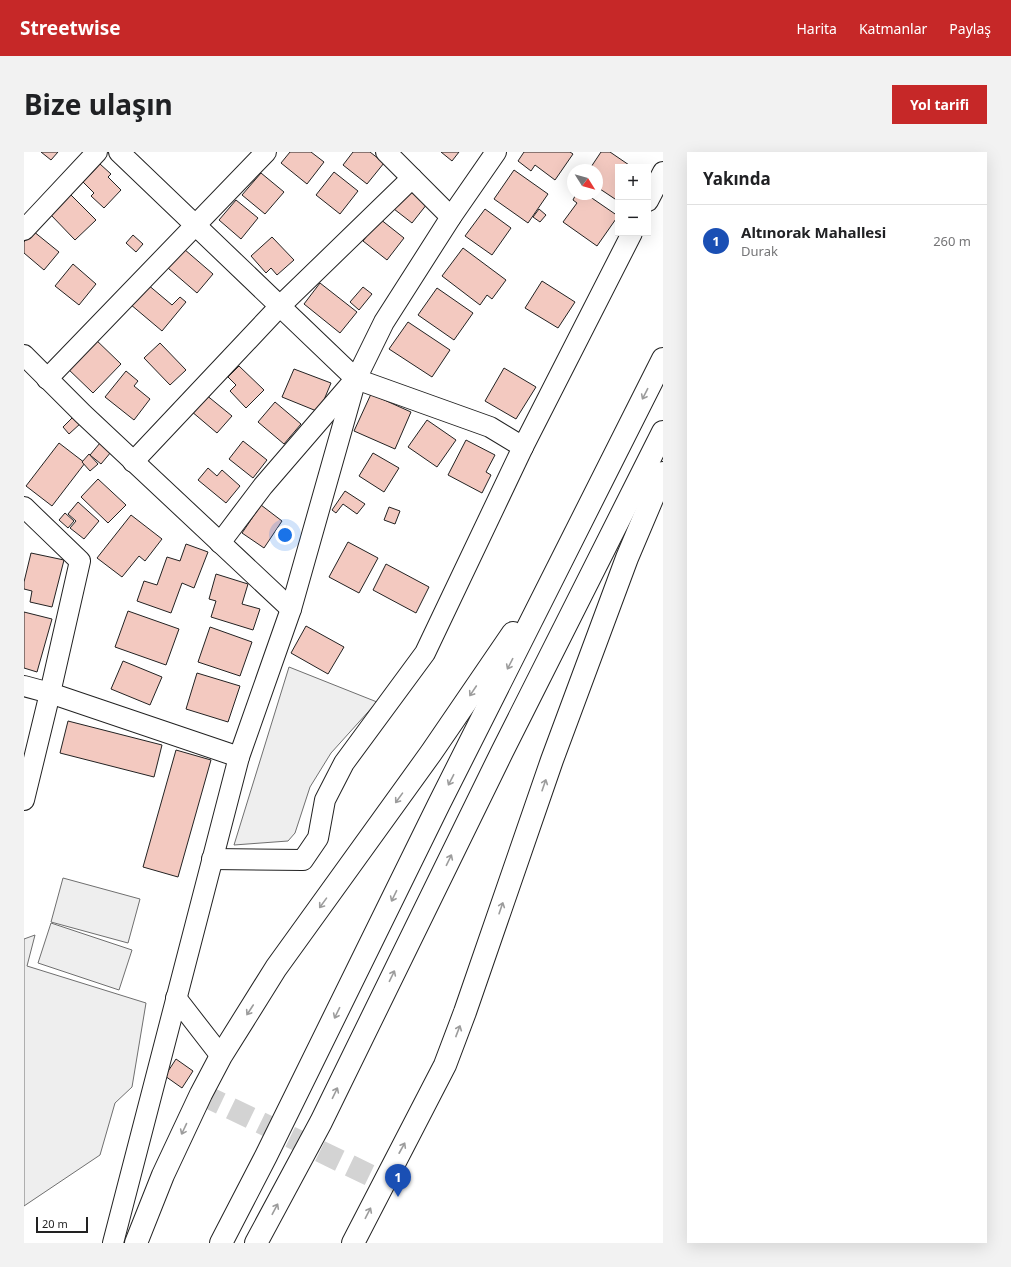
<!DOCTYPE html>
<html lang="tr">
<head>
<meta charset="utf-8">
<style>
	body { margin:0; font-family:"Noto Sans",sans-serif; background:#f2f2f2; color:#202124 }
	.controls { position:absolute; right:12px; top:12px; display:grid; overflow:hidden; border-radius:0px; box-shadow:0 4px 16px #0002 }
	.controls button { width:36px; height:36px; display:grid; place-items:center; padding:0; border:0; border-bottom:1px solid #e0e0e0; background:#fff; color:#202124; font:20px sans-serif }
	.compass { position:absolute; left:543px; top:12px; width:36px; height:36px; border-radius:50%; background:#fff; box-shadow:0 4px 16px #0002; rotate:127deg }
	.scale { position:absolute; left:12px; bottom:10px; width:52px; box-sizing:border-box; padding-left:4px; border:2px solid #222; border-top:0; font-size:11px; line-height:14px; white-space:nowrap; color:#222; -webkit-text-stroke:3px #fff; paint-order:stroke }
	.you { position:absolute; left:261px; top:383px; width:14px; height:14px; margin:-10px; border:3px solid #fff; border-radius:50%; background:#1a73e8; box-shadow:0 0 0 6px #1a73e833 }
	.badge { display:grid; place-items:center; width:26px; height:26px; border-radius:50%; background:#c62828; color:#fff; font-size:13px; font-weight:700 }
	.pin { position:absolute; translate:-50% -33px; filter:drop-shadow(0 1px 2px #0008) }
	.pin::after { content:''; position:absolute; top:21px; width:14px; height:12px; background:inherit; clip-path:polygon(0 0,100% 0,50% 100%) }
	.list { margin:0; padding:0; list-style:none }
	h2 { display:flex; justify-content:space-between; align-items:center; height:52px; margin:0; padding:0 16px; font-size:17px }
	h2 small { font-size:13px; font-weight:400; color:#757577 }
	.list li { display:grid; grid-template-columns:26px 1fr auto; gap:12px; align-items:center; box-sizing:border-box; height:72px; padding:0 16px; border-top:1px solid #e0e0e0 }
	.list b { display:block; font-size:15px; white-space:nowrap }
	.list p { margin:0; font-size:13px; white-space:nowrap; color:#757577 }
	.list em { font-size:13px; font-style:normal; color:#757577 }
	.map { position:relative; flex:none; width:639px; height:1091px; overflow:hidden; border-radius:0px }
	header { display:flex; align-items:center; gap:24px; box-sizing:border-box; height:56px; padding:0 20px; background:#c62828; color:#fff }
	header strong { font-size:19px }
	nav { display:flex; gap:22px; margin-inline-start:auto; font-size:14px }
	.intro { display:flex; align-items:center; justify-content:space-between; box-sizing:border-box; height:96px; padding:0 24px }
	h1 { margin:0; font-size:28px }
	.button { padding:10px 18px; border-radius:0px; background:#c62828; color:#fff; font-size:14px; font-weight:700 }
	main { display:flex; gap:24px; padding:0 24px }
	aside { flex:1; background:#fff; border-radius:0px; box-shadow:0 4px 16px #0002 }
	.map>svg:first-child { display:block }
	.green { fill:#eee; stroke:#6f6f6f }
	.building { fill:#f3c9c0; stroke:#222 }
	.lines { fill:none; stroke-linecap:round; stroke-linejoin:round }
	.highway-tunnel { stroke:#d3d3d3; stroke-width:22; stroke-dasharray:22 11; stroke-linecap:butt }
	.minor-casing { stroke:#222; stroke-width:22 }
	.highway-casing { stroke:#222; stroke-width:24 }
	.minor { stroke:#fff; stroke-width:20 }
	.highway { stroke:#fff; stroke-width:22 }
	.oneway { stroke:#9c9c9c }
</style>
</head>
<body>
<header>
<strong>Streetwise</strong>
<nav><a>Harita</a><a>Katmanlar</a><a>Paylaş</a></nav>
</header>
<div class="intro"><h1>Bize ulaşın</h1><a class="button">Yol tarifi</a></div>
<main>
<div class="map">
<svg width="639" height="1091" viewBox="0 0 639 1091">
	<rect width="100%" height="100%" fill="#fff"/>
	<g class="green">
		<polygon points="265,515 353,550 307,601 286,635 271,681 264,689 210,693"/>
		<polygon points="39,726 116,747 104,791 27,770"/>
		<polygon points="27,771 108,798 95,838 14,811"/>
		<polygon points="11,783 3,814 122,851 108,935 91,951 76,1003 0,1054 0,787"/>
	</g>
	<g class="building">
		<polygon points="17,0 34,0 27,8"/>
		<polygon points="266,0 287,0 300,10 283,32 257,11"/>
		<polygon points="329,0 346,0 360,11 343,32 319,13"/>
		<polygon points="417,0 435,0 428,9"/>
		<polygon points="500,0 546,0 549,2 531,28 511,13 507,19 494,9"/>
		<polygon points="577,0 586,0 608,15 594,15 594,49 573,35 573,18 565,18"/>
		<polygon points="76,12 87,22 84,25 97,38 80,56 67,44 70,41 59,30"/>
		<polygon points="490,18 524,42 504,71 470,47"/>
		<polygon points="310,20 334,39 316,62 292,43"/>
		<polygon points="237,21 260,40 241,62 218,43"/>
		<polygon points="385,38 403,52 388,71 370,57"/>
		<polygon points="552,42 562,42 594,64 573,94 539,70 553,51 549,48"/>
		<polygon points="47,43 72,68 51,88 26,62"/>
		<polygon points="212,48 234,66 217,87 195,68"/>
		<polygon points="461,57 487,76 468,103 441,84"/>
		<polygon points="515,57 522,63 516,70 509,65"/>
		<polygon points="356,67 380,86 363,108 339,89"/>
		<polygon points="9,79 35,100 20,118 0,101 0,90"/>
		<polygon points="109,83 119,92 112,100 102,91"/>
		<polygon points="248,85 270,108 253,123 247,116 242,121 227,104"/>
		<polygon points="439,96 482,128 468,147 463,143 456,153 418,124"/>
		<polygon points="160,97 189,122 173,141 144,116"/>
		<polygon points="49,112 72,132 55,153 31,134"/>
		<polygon points="518,129 551,150 534,176 501,156"/>
		<polygon points="296,131 333,160 316,181 280,152"/>
		<polygon points="123,132 148,153 156,145 162,150 138,179 106,152"/>
		<polygon points="339,135 348,142 335,158 326,150"/>
		<polygon points="413,136 449,161 430,188 394,163"/>
		<polygon points="384,170 426,198 408,225 365,197"/>
		<polygon points="69,185 97,212 69,241 41,214"/>
		<polygon points="136,191 162,218 146,233 120,206"/>
		<polygon points="215,214 240,238 222,256 206,239 212,233 204,225"/>
		<polygon points="480,216 512,235 492,267 461,249"/>
		<polygon points="270,217 307,231 295,260 258,245"/>
		<polygon points="102,219 114,229 110,234 126,247 110,268 81,245"/>
		<polygon points="181,242 208,264 193,281 167,259"/>
		<polygon points="347,242 387,260 371,297 330,279"/>
		<polygon points="251,250 277,272 260,292 234,270"/>
		<polygon points="50,264 57,271 45,282 39,275"/>
		<polygon points="403,268 432,288 413,315 384,295"/>
		<polygon points="442,288 471,303 462,320 467,323 458,341 424,323"/>
		<polygon points="219,289 243,308 229,326 205,307"/>
		<polygon points="35,291 61,311 28,354 2,334"/>
		<polygon points="76,291 87,300 77,312 66,303"/>
		<polygon points="349,301 375,316 360,340 335,324"/>
		<polygon points="65,302 74,312 66,319 58,310"/>
		<polygon points="184,316 193,324 198,318 216,334 202,351 174,328"/>
		<polygon points="74,327 102,353 84,371 57,345"/>
		<polygon points="321,339 341,352 333,362 319,352 312,361 308,358"/>
		<polygon points="54,350 75,369 60,387 46,376 52,369 44,362"/>
		<polygon points="237,353 258,369 240,396 218,381"/>
		<polygon points="365,355 376,359 371,372 360,368"/>
		<polygon points="41,361 50,369 44,376 35,368"/>
		<polygon points="107,363 138,387 121,409 115,404 98,425 73,406"/>
		<polygon points="324,390 354,406 335,441 305,425"/>
		<polygon points="162,392 184,400 170,436 158,431 147,461 113,449 120,429 133,433 143,405 156,409"/>
		<polygon points="7,401 40,408 28,455 6,450 8,439 0,437 0,430"/>
		<polygon points="362,412 405,435 392,461 349,438"/>
		<polygon points="192,422 224,432 218,452 236,457 229,478 187,465 192,449 185,447"/>
		<polygon points="104,459 155,477 142,513 91,495"/>
		<polygon points="0,460 28,467 13,520 0,516"/>
		<polygon points="282,474 320,495 304,522 267,501"/>
		<polygon points="186,475 228,490 216,524 174,510"/>
		<polygon points="99,509 138,525 126,553 87,537"/>
		<polygon points="173,521 216,534 204,570 162,557"/>
		<polygon points="44,569 138,593 130,625 36,601"/>
		<polygon points="152,598 187,608 154,725 119,715"/>
		<polygon points="152,907 169,919 158,936 141,924"/>
	</g>
	<g class="lines">
		<polyline class="highway-tunnel" points="177,942 360,1030"/>
		<g class="minor-casing">
			<g id="minor">
				<polyline points="95,0 332,227 466,275 499,295"/>
				<polyline points="362,0 427,65"/>
				<polyline points="624,49 639,20"/>
				<polyline points="0,78 73,0"/>
				<polyline points="0,203 59,262 267,457"/>
				<polyline points="23,227 242,0"/>
				<polyline points="109,310 256,154 388,26"/>
				<polyline points="0,355 56,409 26,541 0,648"/>
				<polyline points="196,391 239,334 327,232"/>
				<polyline points="0,534 26,541 215,605"/>
				<polyline points="188,707 279,708 294,686 301,648 320,611 401,501 499,295 608,81"/>
				<polyline points="152,846 197,904"/>
				<polyline points="89,1091 215,605 267,457 332,227 360,170 427,65 472,0"/>
			</g>
		</g>
		<g class="highway-casing">
			<g id="highway">
				<polyline points="112,1091 139,1023 177,942 197,904 252,816 407,601 489,481"/>
				<polyline points="197,1091 242,1004 415,652 639,207"/>
				<polyline points="232,1091 297,970 478,600 639,280"/>
				<polyline points="329,1091 421,913 441,860 528,608 603,406 639,321"/>
			</g>
		</g>
		<use href="#minor" class="minor"/>
		<use href="#highway" class="highway"/>
	</g>
	<defs><path id="oneway-shaft" d="M-6 0H5M1.5-3L5.5 0L1.5 3" fill="none" stroke-width="1.6" stroke-linecap="round" stroke-linejoin="round"/></defs>
	<g class="oneway">
		<use href="#oneway-shaft" transform="translate(621 242) rotate(117)"/>
		<use href="#oneway-shaft" transform="translate(486 512) rotate(117)"/>
		<use href="#oneway-shaft" transform="translate(449 539) rotate(124)"/>
		<use href="#oneway-shaft" transform="translate(427 628) rotate(117)"/>
		<use href="#oneway-shaft" transform="translate(520 633) rotate(-71)"/>
		<use href="#oneway-shaft" transform="translate(375 646) rotate(126)"/>
		<use href="#oneway-shaft" transform="translate(425 708) rotate(-64)"/>
		<use href="#oneway-shaft" transform="translate(370 744) rotate(116)"/>
		<use href="#oneway-shaft" transform="translate(299 751) rotate(126)"/>
		<use href="#oneway-shaft" transform="translate(477 756) rotate(-71)"/>
		<use href="#oneway-shaft" transform="translate(368 824) rotate(-64)"/>
		<use href="#oneway-shaft" transform="translate(226 858) rotate(123)"/>
		<use href="#oneway-shaft" transform="translate(313 861) rotate(116)"/>
		<use href="#oneway-shaft" transform="translate(434 879) rotate(-69)"/>
		<use href="#oneway-shaft" transform="translate(311 941) rotate(-64)"/>
		<use href="#oneway-shaft" transform="translate(160 977) rotate(115)"/>
		<use href="#oneway-shaft" transform="translate(378 996) rotate(-61)"/>
		<use href="#oneway-shaft" transform="translate(251 1057) rotate(-62)"/>
		<use href="#oneway-shaft" transform="translate(344 1061) rotate(-63)"/>
	</g>
</svg>
<div class="controls">
<button>+</button>
<button>−</button>
</div>
<svg class="compass" viewBox="-18 -18 36 36"><path d="M0-13l5 13h-10z" fill="#e53935"/><path d="M0 13l5-13h-10z" fill="#757577"/></svg>
<div class="scale">20 m</div>
<div class="you"></div>
<div class="pin badge" style="left:374px;top:1045px;background:#1a4fb4">1</div>
</div>
<aside>
<h2>Yakında<small></small></h2>
<ul class="list">
<li><span class="badge" style="background:#1a4fb4">1</span><div><b>Altınorak Mahallesi</b><p>Durak</p></div><em>260 m</em></li>
</ul>
</aside>
</main>
</body>
</html>
